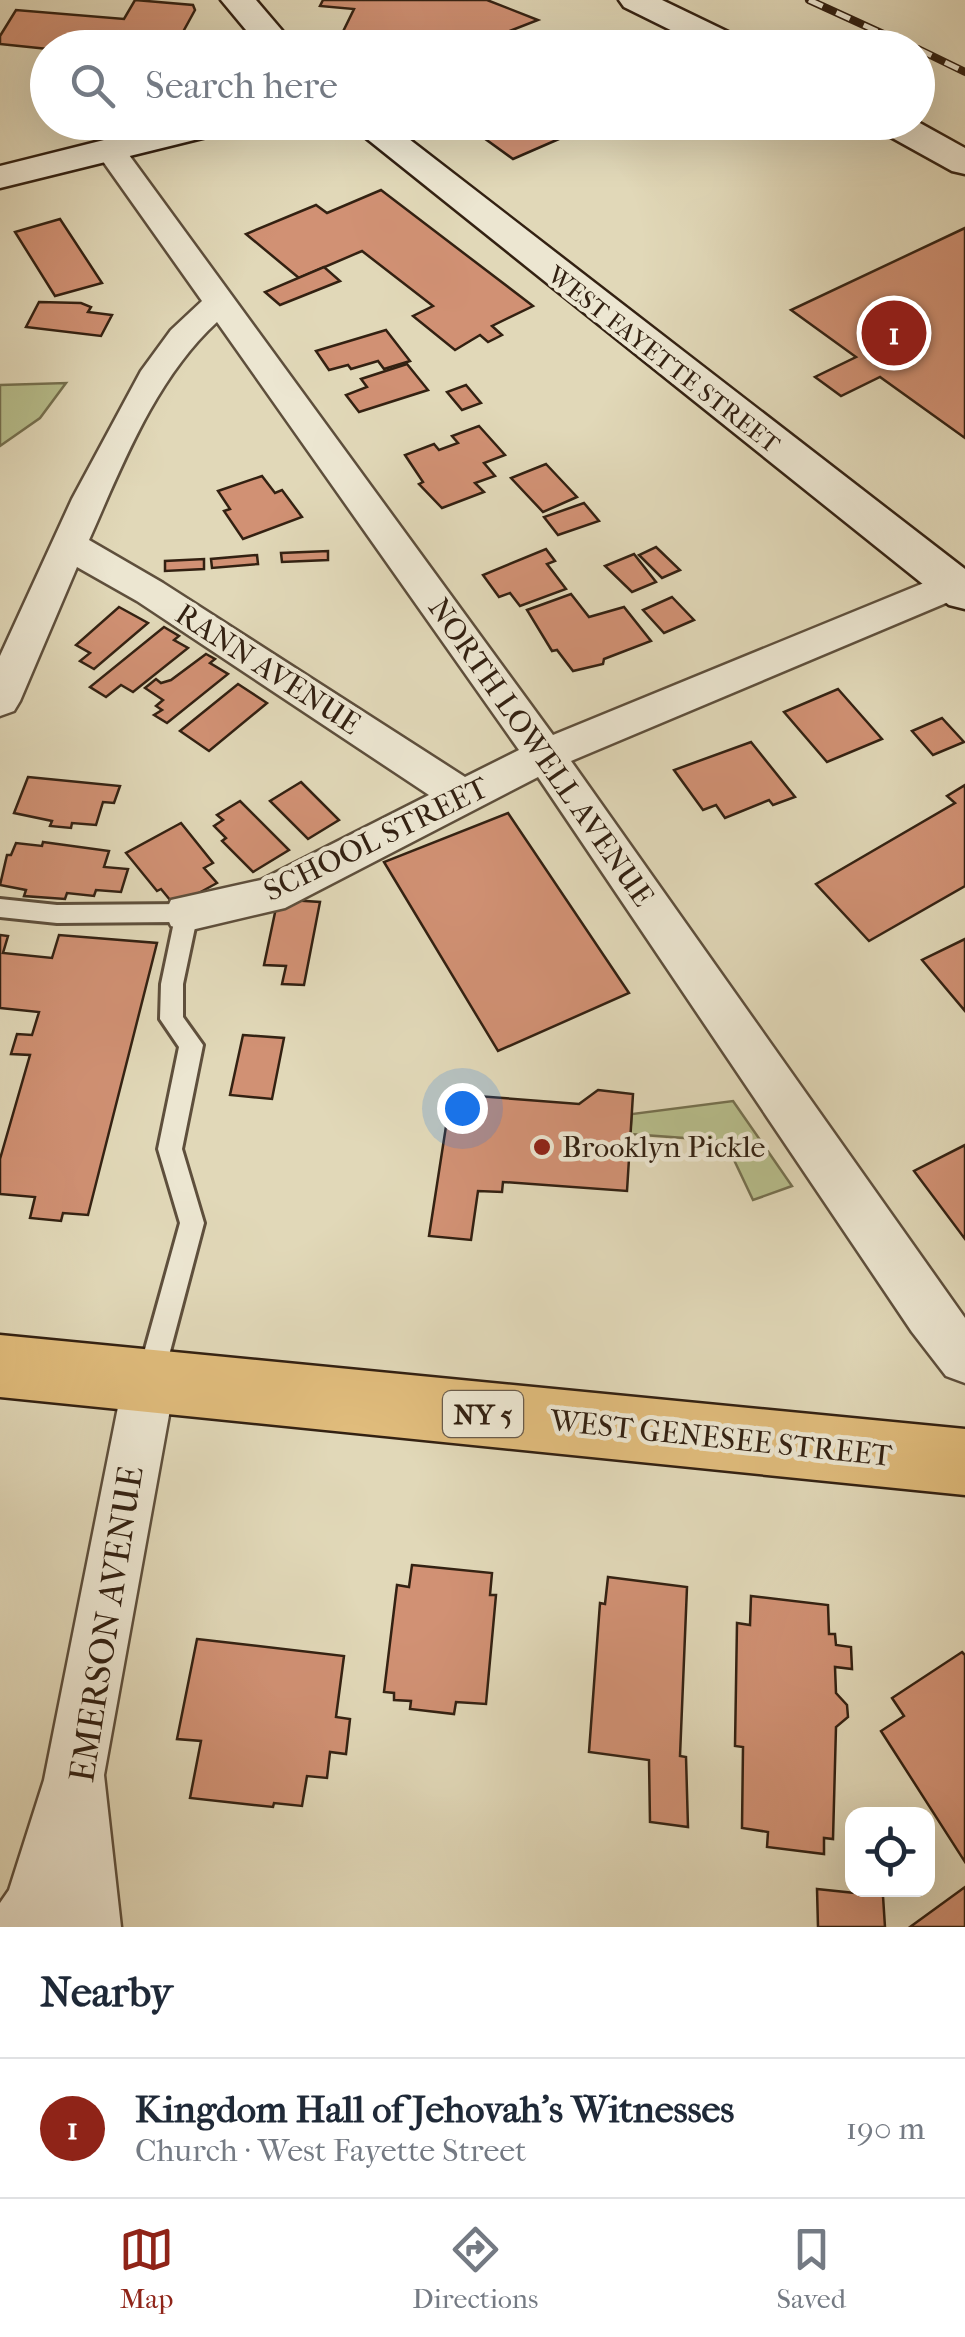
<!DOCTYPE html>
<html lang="en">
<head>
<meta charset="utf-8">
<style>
	body { margin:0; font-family:"IM FELL French Canon",serif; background:#f6f6f7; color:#1f2937 }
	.controls { position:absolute; right:30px; bottom:30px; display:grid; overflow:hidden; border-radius:20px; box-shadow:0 10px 40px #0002 }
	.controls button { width:90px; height:90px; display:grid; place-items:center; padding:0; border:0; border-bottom:2px solid #e0e1e3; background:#fff; color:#1f2937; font:50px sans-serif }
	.you { position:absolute; left:462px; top:1108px; width:35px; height:35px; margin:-25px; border:8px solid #fff; border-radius:50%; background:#1a73e8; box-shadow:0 0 0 15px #1a73e833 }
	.badge { display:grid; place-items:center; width:65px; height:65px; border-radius:50%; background:#8f2418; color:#fff; font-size:32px; font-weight:700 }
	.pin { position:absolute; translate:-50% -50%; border:5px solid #fff; box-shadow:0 2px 10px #0006 }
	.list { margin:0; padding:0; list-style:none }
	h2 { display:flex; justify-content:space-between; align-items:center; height:130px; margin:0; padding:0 40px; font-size:42px }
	h2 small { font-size:32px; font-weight:400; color:#747a83 }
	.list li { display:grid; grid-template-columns:65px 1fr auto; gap:30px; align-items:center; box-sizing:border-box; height:140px; padding:0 40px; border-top:2px solid #e0e1e3 }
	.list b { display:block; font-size:38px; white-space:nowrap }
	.list p { margin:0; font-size:32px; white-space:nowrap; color:#747a83 }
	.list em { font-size:32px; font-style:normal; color:#747a83 }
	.icon { flex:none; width:55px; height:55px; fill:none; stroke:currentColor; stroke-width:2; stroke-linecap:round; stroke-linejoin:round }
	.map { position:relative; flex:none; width:965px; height:1927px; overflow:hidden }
	.search { position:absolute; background:#fff; box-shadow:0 10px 40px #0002; left:30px; right:30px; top:30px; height:110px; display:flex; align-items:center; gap:25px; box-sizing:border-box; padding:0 35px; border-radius:55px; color:#747a83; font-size:38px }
	.sheet { height:270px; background:#fff }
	nav { display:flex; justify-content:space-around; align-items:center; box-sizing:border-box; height:140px; border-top:2px solid #e0e1e3; background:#fff; font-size:28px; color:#747a83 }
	nav a { display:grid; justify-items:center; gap:5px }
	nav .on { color:#8f2418 }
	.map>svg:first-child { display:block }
	.green { fill:#b7be8c; stroke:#75704f; stroke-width:2.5 }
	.building { fill:#d19174; stroke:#332112; stroke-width:2.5 }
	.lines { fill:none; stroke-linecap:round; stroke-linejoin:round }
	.lane-casing { stroke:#5e4f3c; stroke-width:6 }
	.street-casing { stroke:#5e4f3c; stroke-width:5 }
	.secondary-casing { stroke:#332112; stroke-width:5 }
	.primary-casing { stroke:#332112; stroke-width:5 }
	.lane { fill:#ece6d1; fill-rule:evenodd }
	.street { fill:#ece6d1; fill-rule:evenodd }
	.secondary { fill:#ece6d1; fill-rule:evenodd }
	.primary { fill:#e0bc7c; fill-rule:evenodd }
	.rail-casing { stroke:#332112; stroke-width:8 }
	.rail { stroke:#ece6d1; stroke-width:5; stroke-dasharray:15; stroke-linecap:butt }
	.poi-dot { fill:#8f2418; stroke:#ece6d1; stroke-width:4 }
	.labels { text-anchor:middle; stroke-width:9; stroke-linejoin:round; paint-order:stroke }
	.far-street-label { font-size:25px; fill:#332112; stroke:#ece6d1 }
	.shield { fill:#ece6d1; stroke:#6a5c4b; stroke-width:2.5 }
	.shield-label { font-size:28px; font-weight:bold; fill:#332112 }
	.street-label { font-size:30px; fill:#332112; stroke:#ece6d1 }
	.poi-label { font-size:30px; fill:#332112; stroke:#ece6d1; text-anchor:start }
	.near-street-label { font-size:35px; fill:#332112; stroke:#ece6d1 }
</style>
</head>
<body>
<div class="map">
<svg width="965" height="1927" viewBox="0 0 965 1927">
	<rect width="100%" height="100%" fill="#e1d8b8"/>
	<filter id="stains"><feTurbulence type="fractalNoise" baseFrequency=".002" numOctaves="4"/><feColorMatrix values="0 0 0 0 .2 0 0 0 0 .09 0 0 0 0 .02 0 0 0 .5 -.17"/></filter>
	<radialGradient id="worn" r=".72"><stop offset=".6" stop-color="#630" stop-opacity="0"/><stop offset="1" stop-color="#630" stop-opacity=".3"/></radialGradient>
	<g class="green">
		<polygon points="66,383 40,418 0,446 0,385"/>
		<polygon points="733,1101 792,1186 753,1200 725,1141 630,1134 632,1114"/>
	</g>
	<g class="building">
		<polygon points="135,0 193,5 195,10 183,32 217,35 211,48 48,49 0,44 0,36 16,10 124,19"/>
		<polygon points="323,0 487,0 538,20 466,48 335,48 354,9 320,6"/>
		<polygon points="502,122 598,122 513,159 477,133"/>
		<polygon points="381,190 533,306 492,326 502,335 488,342 480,335 455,350 413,316 433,306 362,251 299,278 246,234 316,205 327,213"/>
		<polygon points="60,219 102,283 55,296 15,232"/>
		<polygon points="965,228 965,438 880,377 841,396 815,377 856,357 791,310"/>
		<polygon points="324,267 340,281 280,305 265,292"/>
		<polygon points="39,302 81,303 91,307 88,312 112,315 101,336 26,327"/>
		<polygon points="386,330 410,361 384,369 378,361 351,369 348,365 329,370 316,351"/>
		<polygon points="407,364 428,390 359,412 346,395 367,387 361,379"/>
		<polygon points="466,385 481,403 462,410 447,392"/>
		<polygon points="479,426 505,455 484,463 495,476 475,483 484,492 442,508 419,484 423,482 405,455 434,444 439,450 458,443 452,436"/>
		<polygon points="546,464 577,497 543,512 511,478"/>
		<polygon points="262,476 275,493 282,490 302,517 243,539 224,511 230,509 218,491"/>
		<polygon points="584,503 599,521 558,535 544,517"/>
		<polygon points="656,547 680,570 662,578 639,555"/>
		<polygon points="546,549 555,561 547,564 566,589 520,606 510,593 499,597 483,575"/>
		<polygon points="328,551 328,560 282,562 281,553"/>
		<polygon points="634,554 656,582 632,592 605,566"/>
		<polygon points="257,555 258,564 212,568 211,559"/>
		<polygon points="204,559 204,569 165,571 165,561"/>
		<polygon points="571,594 589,617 624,607 651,641 604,659 603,664 573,671 557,650 552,651 527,610"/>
		<polygon points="672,597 694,620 664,633 643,610"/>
		<polygon points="119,607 148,623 94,669 80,661 90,653 76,645"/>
		<polygon points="164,627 179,636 174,640 188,648 133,692 121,685 106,697 90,687"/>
		<polygon points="206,654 215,659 210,663 228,674 167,723 154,715 162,710 156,706 163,700 145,688 156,679 161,683 171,680"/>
		<polygon points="238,684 267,703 209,751 180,731"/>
		<polygon points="838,689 882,739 827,762 784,712"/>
		<polygon points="942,718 964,742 933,755 912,731"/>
		<polygon points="751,742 795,797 773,805 769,800 725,818 716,805 703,810 674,770"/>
		<polygon points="28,777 120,786 114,803 103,802 96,825 72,823 71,828 50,826 52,821 14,813"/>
		<polygon points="301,782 339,820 308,839 270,801"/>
		<polygon points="965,785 965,886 869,941 816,884 955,803 947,796"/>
		<polygon points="240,801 289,850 253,872 222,841 226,838 214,826 223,820 217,815"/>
		<polygon points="508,813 629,993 498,1051 384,862"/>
		<polygon points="181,823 213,863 204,868 217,883 175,906 161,889 157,891 126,853"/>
		<polygon points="43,842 109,851 104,867 128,869 121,892 96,890 94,896 67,893 65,899 24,896 26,890 0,885 7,855 11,855 16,843 42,846"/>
		<polygon points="290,900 320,902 304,985 282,984 286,966 264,965 277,903"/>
		<polygon points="0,935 8,936 3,953 52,958 59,935 157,943 88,1215 63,1213 61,1221 30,1218 35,1197 0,1194 0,1159 30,1055 11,1054 17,1034 32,1035 39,1012 0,1008"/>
		<polygon points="965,939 965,1011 922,960"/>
		<polygon points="243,1035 284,1038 272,1099 230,1095"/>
		<polygon points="598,1090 633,1094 627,1191 503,1182 502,1192 478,1191 471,1240 429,1236 451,1094 579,1104"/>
		<polygon points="965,1145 965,1239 914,1171"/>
		<polygon points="412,1565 492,1573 490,1595 496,1595 486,1704 456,1702 454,1714 410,1709 411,1701 394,1700 394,1693 384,1692 397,1585 409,1587"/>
		<polygon points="608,1577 687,1587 680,1756 686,1757 688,1827 650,1822 649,1760 589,1752 600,1603 605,1604"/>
		<polygon points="751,1596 828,1605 829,1634 835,1634 836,1645 851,1647 852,1669 835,1667 836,1693 847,1705 848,1717 836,1727 833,1839 824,1838 824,1854 767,1847 768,1832 742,1828 743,1747 735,1746 737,1623 750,1625"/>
		<polygon points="197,1639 344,1656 336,1717 350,1719 346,1754 330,1752 327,1778 307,1776 302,1806 274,1803 273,1807 190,1798 201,1741 177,1739"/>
		<polygon points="962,1652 965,1655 965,1862 881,1731 904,1716 892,1698"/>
		<polygon points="965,1887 965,1927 910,1927"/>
		<polygon points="817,1889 883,1896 885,1927 818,1927"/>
	</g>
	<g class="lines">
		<g class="lane-casing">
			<polygon id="lane" points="0,899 57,905 187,904 195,907 198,913 183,984 183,1017 203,1045 182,1149 204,1223 163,1378 159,1387 150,1391 141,1387 137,1378 180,1223 158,1149 179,1047 160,1019 161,984 174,922 57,923 0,917"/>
		</g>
		<g class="street-casing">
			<g id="street">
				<path d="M 110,141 L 121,144 L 553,735 L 941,576 L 954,572 L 965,575 L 965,595 L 571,761 L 965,1318 L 965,1383 L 946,1376 L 912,1332 L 538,777 L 285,908 L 187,931 L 171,926 L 165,913 L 171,900 L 261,880 L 429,795 L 137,601 L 77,567 L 20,701 L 14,711 L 0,716 L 0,656 L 72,499 L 141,371 L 171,330 L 202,301 L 95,150 L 99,144 ZM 217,322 L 519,750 L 465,777 L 163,583 L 89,540 C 122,466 155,379 217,322 Z"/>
				<polygon points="149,1356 168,1364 175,1382 104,1775 121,1927 0,1927 0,1903 9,1890 44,1780 123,1382 130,1364"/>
			</g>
		</g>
		<g class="secondary-casing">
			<g id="secondary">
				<polygon points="221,0 256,0 297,48 261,48"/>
				<polygon points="619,0 662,0 747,41 752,48 707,48 624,7"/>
				<polygon points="176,122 240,122 235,130 0,188 0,166"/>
				<polygon points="346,122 387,122 965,569 965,609 949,605"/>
				<polygon points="873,122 918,122 965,148 965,174 952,171 878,130"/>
			</g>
		</g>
		<g class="primary-casing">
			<polygon id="primary" points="0,1335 965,1429 965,1495 0,1397"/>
		</g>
		<use href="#lane" class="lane"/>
		<use href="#street" class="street"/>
		<use href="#secondary" class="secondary"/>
		<use href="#primary" class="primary"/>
		<g class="rail-casing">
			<g id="rail">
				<polyline points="809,0 914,48"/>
				<polyline points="918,49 965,72"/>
			</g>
		</g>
		<use href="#rail" class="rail"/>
	</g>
	<circle class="poi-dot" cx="542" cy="1147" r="10"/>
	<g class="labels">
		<g class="far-street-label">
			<text transform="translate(664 359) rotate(38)" y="9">WEST FAYETTE STREET</text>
		</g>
		<rect class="shield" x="443" y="1391" width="80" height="46" rx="8"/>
		<g class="shield-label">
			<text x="483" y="1424">NY 5</text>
		</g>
		<g class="street-label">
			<text transform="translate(268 669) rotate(33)" y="10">RANN AVENUE</text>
			<text transform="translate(541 752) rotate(55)" y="10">NORTH LOWELL AVENUE</text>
			<text transform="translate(376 839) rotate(-26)" y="10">SCHOOL STREET</text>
			<text transform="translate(721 1438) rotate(6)" y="10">WEST GENESEE STREET</text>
		</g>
		<g class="poi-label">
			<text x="562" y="1157">Brooklyn Pickle</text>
		</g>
		<g class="near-street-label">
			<text transform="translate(106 1624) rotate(-81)" y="12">EMERSON AVENUE</text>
		</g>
	</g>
	<rect width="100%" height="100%" filter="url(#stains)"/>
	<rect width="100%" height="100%" fill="url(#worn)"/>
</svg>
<div class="controls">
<button><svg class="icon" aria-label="locate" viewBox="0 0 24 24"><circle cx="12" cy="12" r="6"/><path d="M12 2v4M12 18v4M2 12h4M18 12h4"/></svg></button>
</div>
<div class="you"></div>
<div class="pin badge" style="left:894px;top:333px">1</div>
<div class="search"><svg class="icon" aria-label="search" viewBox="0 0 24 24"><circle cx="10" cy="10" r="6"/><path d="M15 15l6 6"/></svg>Search here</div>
</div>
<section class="sheet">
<h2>Nearby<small></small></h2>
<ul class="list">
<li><span class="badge">1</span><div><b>Kingdom Hall of Jehovah’s Witnesses</b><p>Church · West Fayette Street</p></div><em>190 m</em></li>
</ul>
</section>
<nav>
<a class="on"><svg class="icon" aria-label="map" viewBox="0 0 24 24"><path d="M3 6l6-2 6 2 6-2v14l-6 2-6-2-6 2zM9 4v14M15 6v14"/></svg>Map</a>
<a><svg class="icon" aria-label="directions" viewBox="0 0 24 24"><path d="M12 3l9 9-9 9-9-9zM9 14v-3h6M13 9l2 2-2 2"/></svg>Directions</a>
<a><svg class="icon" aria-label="saved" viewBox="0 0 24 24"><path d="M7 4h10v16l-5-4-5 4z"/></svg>Saved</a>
</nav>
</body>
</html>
